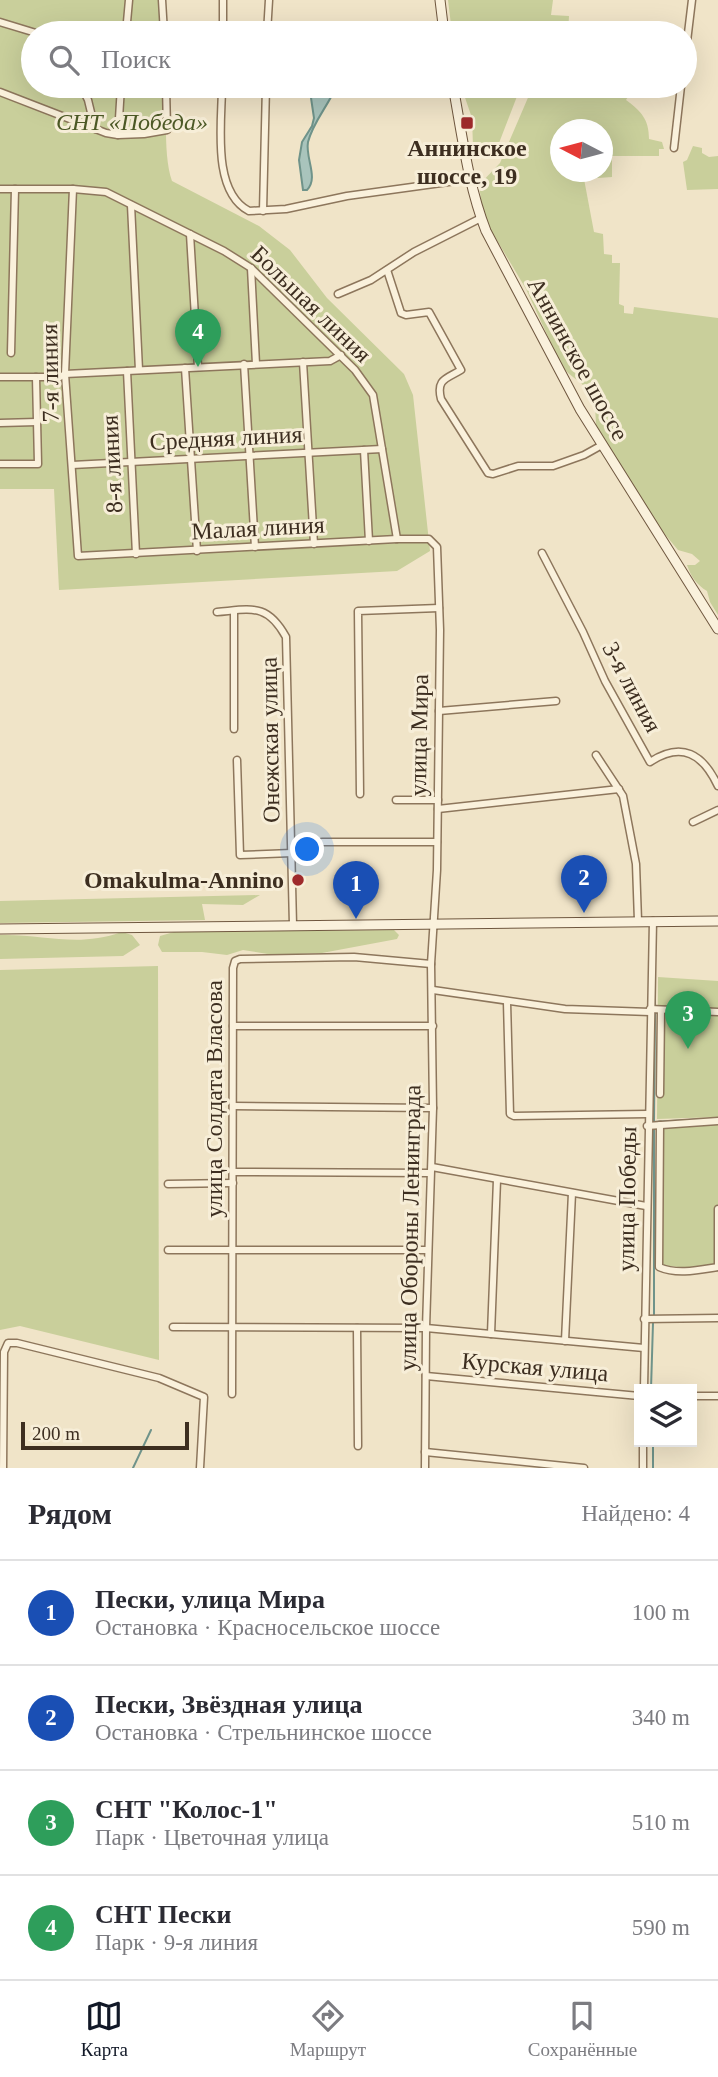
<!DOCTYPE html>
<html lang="ru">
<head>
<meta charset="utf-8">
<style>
	body { margin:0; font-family:Georgia,serif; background:#f7f7f7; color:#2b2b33 }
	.controls { position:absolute; right:21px; bottom:21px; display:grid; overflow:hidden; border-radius:0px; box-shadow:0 7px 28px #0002 }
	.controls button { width:63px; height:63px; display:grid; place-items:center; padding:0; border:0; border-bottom:2px solid #e1e1e2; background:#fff; color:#2b2b33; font:35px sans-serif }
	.compass { position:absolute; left:550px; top:119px; width:63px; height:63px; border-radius:50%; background:#fff; box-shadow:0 7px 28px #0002; rotate:276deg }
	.scale { position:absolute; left:21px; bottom:18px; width:168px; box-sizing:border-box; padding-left:7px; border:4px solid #3d2e20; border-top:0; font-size:19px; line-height:24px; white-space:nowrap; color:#3d2e20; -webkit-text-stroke:5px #f7eed8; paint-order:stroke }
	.you { position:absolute; left:308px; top:850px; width:24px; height:24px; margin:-18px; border:5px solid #fff; border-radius:50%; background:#1a73e8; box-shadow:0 0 0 10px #1a73e833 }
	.badge { display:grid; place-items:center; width:46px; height:46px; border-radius:50%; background:#111827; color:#fff; font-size:23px; font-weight:700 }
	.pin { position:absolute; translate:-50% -58px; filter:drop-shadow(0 2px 4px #0008) }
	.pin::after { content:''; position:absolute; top:37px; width:24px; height:21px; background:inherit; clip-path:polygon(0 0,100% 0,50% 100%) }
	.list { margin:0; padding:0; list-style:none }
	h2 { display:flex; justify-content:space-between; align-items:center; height:91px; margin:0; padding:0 28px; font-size:30px }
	h2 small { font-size:23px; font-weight:400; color:#7c7c81 }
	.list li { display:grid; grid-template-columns:46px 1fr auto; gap:21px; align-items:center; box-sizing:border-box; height:105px; padding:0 28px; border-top:2px solid #e1e1e2 }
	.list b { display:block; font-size:26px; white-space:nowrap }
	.list p { margin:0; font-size:23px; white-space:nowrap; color:#7c7c81 }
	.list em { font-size:23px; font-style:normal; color:#7c7c81 }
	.icon { flex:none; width:38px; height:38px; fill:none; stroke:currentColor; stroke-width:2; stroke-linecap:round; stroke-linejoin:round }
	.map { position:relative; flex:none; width:718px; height:1468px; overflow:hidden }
	.search { position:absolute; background:#fff; box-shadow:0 7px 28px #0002; left:21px; right:21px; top:21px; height:77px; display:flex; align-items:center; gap:18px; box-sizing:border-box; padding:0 24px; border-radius:38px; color:#7c7c81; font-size:26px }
	.sheet { height:511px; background:#fff }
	nav { display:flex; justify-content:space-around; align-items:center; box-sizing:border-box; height:98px; border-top:2px solid #e1e1e2; background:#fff; font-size:19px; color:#7c7c81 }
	nav a { display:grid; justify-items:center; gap:4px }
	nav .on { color:#111827 }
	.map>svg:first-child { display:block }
	.green { fill:#c9cf9b; fill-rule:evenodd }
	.water { fill:#a9c4bc; stroke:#6f938a; stroke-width:2 }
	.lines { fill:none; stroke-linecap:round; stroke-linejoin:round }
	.stream { stroke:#6f938a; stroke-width:2 }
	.street-casing { stroke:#8d765c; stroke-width:9 }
	.secondary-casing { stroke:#6f573f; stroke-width:11 }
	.street { stroke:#faf1dc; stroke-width:6 }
	.secondary { stroke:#faf1dc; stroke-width:9 }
	.poi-dot { fill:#9e2a2b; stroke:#f7eed8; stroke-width:2.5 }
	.labels { text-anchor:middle; stroke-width:6; stroke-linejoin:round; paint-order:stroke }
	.park-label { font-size:24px; font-style:italic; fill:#4d5a26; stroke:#f7eed8 }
	.poi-label { font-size:24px; font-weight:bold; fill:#3d2e20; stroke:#f7eed8 }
	.street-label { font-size:24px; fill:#3d2e20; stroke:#f7eed8 }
</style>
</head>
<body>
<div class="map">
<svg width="718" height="1468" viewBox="0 0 718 1468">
	<rect width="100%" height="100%" fill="#f0e4c8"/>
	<g class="green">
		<path d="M 0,0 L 162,0 L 164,33 L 33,33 L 33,86 L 166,86 C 167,113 163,155 172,181 L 259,226 L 290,250 L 327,298 L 404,374 L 413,395 L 430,551 L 397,571 L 59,590 L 54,489 L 0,489 Z"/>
		<polygon points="448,0 553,0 551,15 569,16 568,33 452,33"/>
		<polygon points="461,86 521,86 499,143 493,152 476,155 473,147 472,118"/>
		<path d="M 533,86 L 594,86 L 599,92 L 622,92 L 627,86 L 675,86 L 673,93 L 664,97 L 651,92 L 631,92 L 626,100 C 641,111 649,119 649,139 L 662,142 L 664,149 L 659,149 L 659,156 L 612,156 L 612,177 L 584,179 L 594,232 L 603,234 L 604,254 L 612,255 L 612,263 L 620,263 L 619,304 L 624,306 L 624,313 L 633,314 L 634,307 L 718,318 L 718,615 L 710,602 L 707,591 C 697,585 691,577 687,565 L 695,565 L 700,561 L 692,554 L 678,550 L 663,532 L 596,425 L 595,405 L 588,389 L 568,373 L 561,365 L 526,289 L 489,227 L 483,213 L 479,185 L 500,163 ZM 560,130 L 602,130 L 602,172 L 560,172 Z"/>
		<polygon points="693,146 702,148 702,153 709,157 718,156 718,189 687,190 683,162 687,160"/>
		<polygon points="260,895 243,905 202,904 205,920 0,923 0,901"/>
		<polygon points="394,930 399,935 397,939 322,953 274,955 243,950 227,955 202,952 162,952 158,945 160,936 174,932"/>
		<path d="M 122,932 L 132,935 L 140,945 L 123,956 L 0,959 L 0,935 C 46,934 76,948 122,932 Z"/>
		<polygon points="158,966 159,1360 20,1326 0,1330 0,970"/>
		<polygon points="658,977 718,981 718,1117 657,1119"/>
		<polygon points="718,1124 718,1265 687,1268 661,1265 664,1127"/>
	</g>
	<path class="water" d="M 316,86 L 336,87 C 328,106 313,122 308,142 C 305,158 319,178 307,190 L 303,190 L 299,160 L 302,142 L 312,126 L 314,118 L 311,98 L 315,95 Z"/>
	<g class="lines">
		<g class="stream">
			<polyline points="655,1006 655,983"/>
			<polyline points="655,1012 654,1122 705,1119"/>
			<polyline points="654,1316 654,1129"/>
			<polyline points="651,1389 653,1323"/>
			<polyline points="133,1468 151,1430"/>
			<polyline points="653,1468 653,1442"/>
		</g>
		<g class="street-casing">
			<g id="street">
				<polyline points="162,0 164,33"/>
				<polyline points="0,22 36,33"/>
				<polyline points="126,33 129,0"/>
				<polyline points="223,33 223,0"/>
				<polyline points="267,33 269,0"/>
				<polyline points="685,58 692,0"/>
				<polyline points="81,86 88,100 95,129"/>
				<path d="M 222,86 C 222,121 211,191 249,211 L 286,209 L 347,196 L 470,179"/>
				<polyline points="0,92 106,133 118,135 144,134 167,130 166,86"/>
				<polyline points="118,135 121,86"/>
				<polyline points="674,148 681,86"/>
				<polyline points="0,189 73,189 106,192 224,251 251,268 355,370 373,395 397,539"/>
				<polyline points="73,189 65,374 78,556 397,539 429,539 437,547 440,630 437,870 431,964 433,1108 426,1328 425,1468"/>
				<polyline points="131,205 139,370"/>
				<polyline points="263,211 266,86"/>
				<polyline points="190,234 198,367"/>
				<polyline points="251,268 256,364"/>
				<path d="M 387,270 L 401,313 L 406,315 L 429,312 L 461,370 C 446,379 436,379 441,399 L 488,473 L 493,474 L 518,466 L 553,466 L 584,455 L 602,445"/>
				<polyline points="338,294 371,280 414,252 481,218"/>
				<polyline points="11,353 15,189"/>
				<polyline points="303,362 314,544"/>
				<polyline points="244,364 255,547"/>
				<polyline points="185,368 197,551"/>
				<polyline points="127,371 136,554"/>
				<polyline points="0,377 60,377 65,374 330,361 341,355"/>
				<polyline points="0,423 37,422"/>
				<polyline points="364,450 369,541"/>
				<polyline points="0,464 38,464 36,377"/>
				<polyline points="72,465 382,449"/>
				<path d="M 542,553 L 583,632 L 605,681 L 650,762 C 682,741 703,754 718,786"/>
				<polyline points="234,611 234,729"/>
				<path d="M 217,612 C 252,609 267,603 286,637 L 293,925"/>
				<polyline points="439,711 556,701"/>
				<polyline points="596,755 623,796 636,864 638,921"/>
				<polyline points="237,760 240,855 292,853"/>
				<polyline points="360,794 358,611 439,608"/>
				<polyline points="396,800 438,800"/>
				<polyline points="438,809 619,789"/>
				<polyline points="693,822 718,810"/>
				<polyline points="322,842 437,842"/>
				<polyline points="433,990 565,1009 650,1012"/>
				<polyline points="507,1002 510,1114 514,1116 647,1114"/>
				<polyline points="650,1009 718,1012"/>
				<polyline points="233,1026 433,1026"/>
				<polyline points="660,1094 661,1010"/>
				<polyline points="233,1106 433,1108"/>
				<path d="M 660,1125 L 659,1267 C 677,1275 699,1270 718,1267"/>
				<polyline points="647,1126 718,1121"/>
				<polyline points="432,1167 646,1206"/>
				<polyline points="233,1172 430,1173"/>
				<polyline points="168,1184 233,1183"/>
				<polyline points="168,1250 428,1250"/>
				<polyline points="718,1267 718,1209"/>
				<polyline points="644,1319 718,1318"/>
				<polyline points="173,1327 426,1328 644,1348"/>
				<polyline points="357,1328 358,1446"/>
				<polyline points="491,1334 497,1180"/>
				<polyline points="565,1341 572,1193"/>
				<polyline points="426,1376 639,1396"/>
				<polyline points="644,1389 653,921"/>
				<polyline points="232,1394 233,968 235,961 240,959 354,957 431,964"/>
				<polyline points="692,1396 718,1396"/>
				<polyline points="425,1452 584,1468"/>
				<polyline points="3,1468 4,1352 8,1343 17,1343 159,1378 204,1397 200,1468"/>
				<polyline points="643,1468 643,1442"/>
			</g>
		</g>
		<g class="secondary-casing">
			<g id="secondary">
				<polyline points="440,0 444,33"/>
				<path d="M 453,86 C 462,134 468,185 486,231 L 580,409 L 718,629"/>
				<polyline points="0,929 718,921"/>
			</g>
		</g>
		<use href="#street" class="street"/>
		<use href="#secondary" class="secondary"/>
	</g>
	<g class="poi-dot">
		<rect x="460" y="116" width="14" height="14" rx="3.5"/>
		<circle cx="298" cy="880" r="7"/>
	</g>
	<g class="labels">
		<g class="park-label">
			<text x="132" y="130">СНТ «Победа»</text>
		</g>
		<g class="poi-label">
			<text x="467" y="156">Аннинское<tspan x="467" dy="28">шоссе, 19</tspan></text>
			<text x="284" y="888" text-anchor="end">Omakulma-Annino</text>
		</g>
		<g class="street-label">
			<text transform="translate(311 304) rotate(44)" y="8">Большая линия</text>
			<text transform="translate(578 359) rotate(61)" y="8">Аннинское шоссе</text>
			<text transform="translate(50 373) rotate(-91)" y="8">7-я линия</text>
			<text transform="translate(226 438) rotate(-3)" y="8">Средняя линия</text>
			<text transform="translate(112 464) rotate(-93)" y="8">8-я линия</text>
			<text transform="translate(258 528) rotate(-3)" y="8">Малая линия</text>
			<text transform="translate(632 687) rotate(62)" y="8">3-я линия</text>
			<text transform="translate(419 735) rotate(-89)" y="8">улица Мира</text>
			<text transform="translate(270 740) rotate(-91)" y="8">Онежская улица</text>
			<text transform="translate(214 1099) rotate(-90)" y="8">улица Солдата Власова</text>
			<text transform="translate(627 1199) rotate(-89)" y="8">улица Победы</text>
			<text transform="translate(410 1228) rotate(-89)" y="8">улица Обороны Ленинграда</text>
			<text transform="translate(535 1367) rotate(5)" y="8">Курская улица</text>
		</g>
	</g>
</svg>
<div class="controls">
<button><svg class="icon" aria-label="layers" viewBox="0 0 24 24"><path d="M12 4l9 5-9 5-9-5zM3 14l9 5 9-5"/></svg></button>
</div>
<svg class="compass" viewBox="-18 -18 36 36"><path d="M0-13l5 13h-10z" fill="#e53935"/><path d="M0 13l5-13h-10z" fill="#7c7c81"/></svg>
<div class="scale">200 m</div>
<div class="you"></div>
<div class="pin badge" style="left:356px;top:919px;background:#1a4fb4">1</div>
<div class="pin badge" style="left:584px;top:913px;background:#1a4fb4">2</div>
<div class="pin badge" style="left:688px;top:1049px;background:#2e9e5b">3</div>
<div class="pin badge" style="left:198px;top:367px;background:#2e9e5b">4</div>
<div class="search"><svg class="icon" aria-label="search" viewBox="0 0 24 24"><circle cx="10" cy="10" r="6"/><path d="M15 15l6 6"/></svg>Поиск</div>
</div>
<section class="sheet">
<h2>Рядом<small>Найдено: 4</small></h2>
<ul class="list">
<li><span class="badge" style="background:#1a4fb4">1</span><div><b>Пески, улица Мира</b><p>Остановка · Красносельское шоссе</p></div><em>100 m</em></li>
<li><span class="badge" style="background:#1a4fb4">2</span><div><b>Пески, Звёздная улица</b><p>Остановка · Стрельнинское шоссе</p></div><em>340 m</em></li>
<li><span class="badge" style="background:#2e9e5b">3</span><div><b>СНТ &quot;Колос-1&quot;</b><p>Парк · Цветочная улица</p></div><em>510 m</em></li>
<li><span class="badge" style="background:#2e9e5b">4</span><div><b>СНТ Пески</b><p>Парк · 9-я линия</p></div><em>590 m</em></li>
</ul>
</section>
<nav>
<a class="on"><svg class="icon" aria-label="map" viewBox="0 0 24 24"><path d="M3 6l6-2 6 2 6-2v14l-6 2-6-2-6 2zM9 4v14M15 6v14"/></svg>Карта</a>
<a><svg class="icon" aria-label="directions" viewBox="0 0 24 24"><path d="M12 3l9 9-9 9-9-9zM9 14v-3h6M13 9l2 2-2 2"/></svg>Маршрут</a>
<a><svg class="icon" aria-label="saved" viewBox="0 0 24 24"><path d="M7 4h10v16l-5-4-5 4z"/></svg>Сохранённые</a>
</nav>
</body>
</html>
